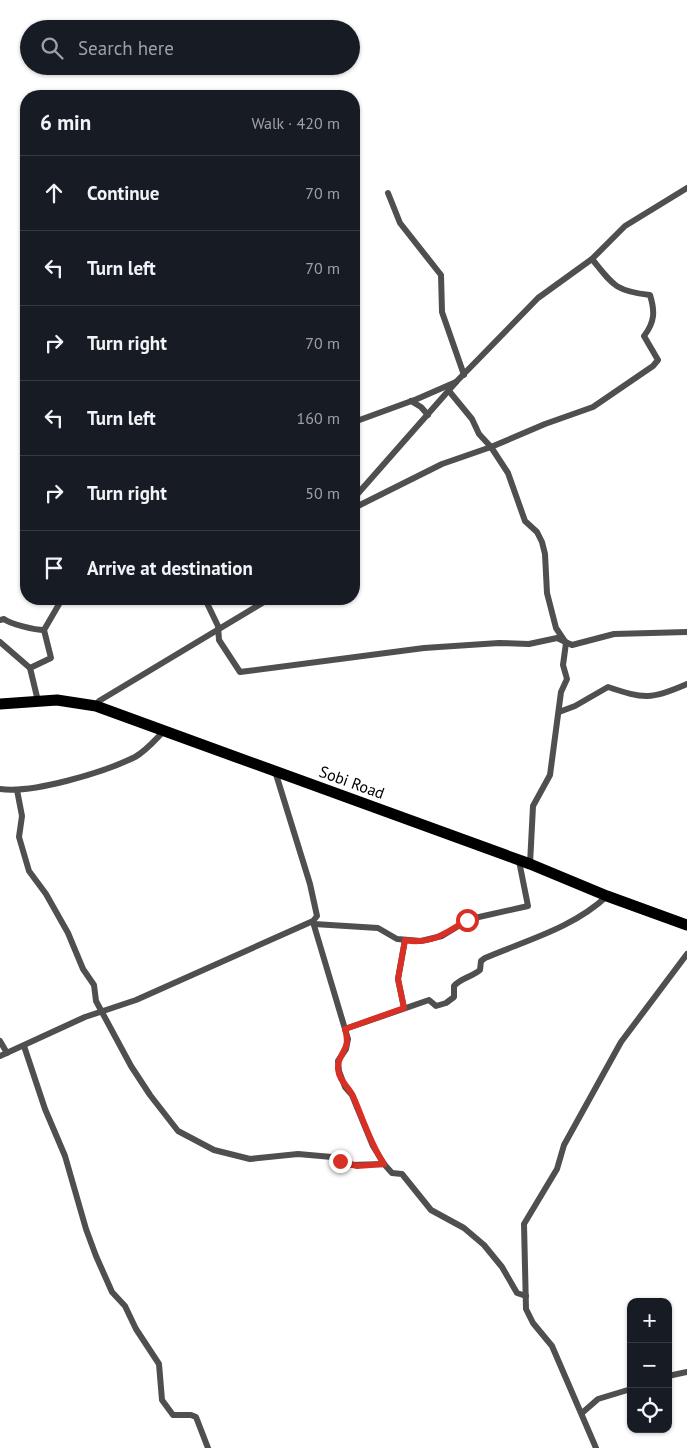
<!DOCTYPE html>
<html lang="en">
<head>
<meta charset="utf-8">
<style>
	body { margin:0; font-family:"PT Sans",sans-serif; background:#242831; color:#f1f3f6 }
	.controls { position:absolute; right:15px; bottom:15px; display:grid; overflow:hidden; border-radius:10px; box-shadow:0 1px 4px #0004 }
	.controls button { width:45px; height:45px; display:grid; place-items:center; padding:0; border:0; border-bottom:1px solid #363941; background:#171b24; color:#f1f3f6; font:25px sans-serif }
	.stop { position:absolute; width:15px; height:15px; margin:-11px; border:4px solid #d93025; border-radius:50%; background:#fff }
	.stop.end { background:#d93025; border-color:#fff; box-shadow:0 1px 5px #0008 }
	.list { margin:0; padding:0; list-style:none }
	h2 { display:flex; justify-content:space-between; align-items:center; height:65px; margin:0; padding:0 20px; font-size:21px }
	h2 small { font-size:16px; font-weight:400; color:#9ea1a6 }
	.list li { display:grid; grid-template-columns:32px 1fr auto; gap:15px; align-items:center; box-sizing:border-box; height:75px; padding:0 20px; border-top:1px solid #363941 }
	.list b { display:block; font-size:19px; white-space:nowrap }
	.list em { font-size:16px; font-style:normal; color:#9ea1a6 }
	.icon { flex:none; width:28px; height:28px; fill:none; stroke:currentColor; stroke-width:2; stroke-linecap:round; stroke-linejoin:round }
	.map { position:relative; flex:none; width:687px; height:1448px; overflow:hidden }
	.search { position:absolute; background:#171b24; box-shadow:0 1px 4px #0004; left:20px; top:20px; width:340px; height:55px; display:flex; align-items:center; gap:12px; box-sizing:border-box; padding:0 18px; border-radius:28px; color:#9ea1a6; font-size:19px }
	.panel { position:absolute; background:#171b24; box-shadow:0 1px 4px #0004; left:20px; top:90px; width:340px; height:515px; border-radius:20px }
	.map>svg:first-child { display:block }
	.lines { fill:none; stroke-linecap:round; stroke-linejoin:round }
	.street { stroke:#4f4f4f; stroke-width:6 }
	.highway { stroke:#000; stroke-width:11 }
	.route { stroke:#d93025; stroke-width:6 }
	.labels { text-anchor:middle; stroke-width:4; stroke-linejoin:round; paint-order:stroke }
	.street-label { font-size:16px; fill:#000; stroke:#fff }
</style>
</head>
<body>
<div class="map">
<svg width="687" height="1448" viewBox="0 0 687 1448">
	<rect width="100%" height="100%" fill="#fff"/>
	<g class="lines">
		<g class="street">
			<polyline points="388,193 400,223 441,275 442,312 464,375"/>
			<polyline points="449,391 472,419 479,434 491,447 508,473 525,521 537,532 542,542 545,554 547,593 556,628 566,643 563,665 567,679 561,692 550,775 533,806 530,864"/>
			<polyline points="411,401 421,407 428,415"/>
			<polyline points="354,422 417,399 456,382"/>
			<polyline points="354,498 457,381 538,298 592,259 625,226 687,188"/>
			<path d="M 354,508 L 442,464 L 491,447 L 545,424 L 593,407 L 653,366 L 658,360 L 644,336 C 655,322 655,311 650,295 C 615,291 613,285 592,259"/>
			<polyline points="205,599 218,626 219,640 240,672 424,648 499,643 529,644 557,638 572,645 614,634 687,632"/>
			<path d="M 0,620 L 4,619 C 10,624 35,630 44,630"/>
			<polyline points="0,642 30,668"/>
			<polyline points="38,701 30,668 51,658 44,630 62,599"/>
			<polyline points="96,706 99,701 269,599"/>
			<path d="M 559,712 L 575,706 L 608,687 C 644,699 651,700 687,684"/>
			<path d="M 0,789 C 32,794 105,772 135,757 C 146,751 155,740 164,731"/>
			<polyline points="17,790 22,816 19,837 29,871 46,894 68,933 83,969 94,985 96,1001 131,1066 150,1095 178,1131 214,1150 250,1159 298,1154 332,1157 350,1165 384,1164 392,1173 402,1174 431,1210 464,1228 484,1245 502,1267 517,1293 526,1296"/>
			<polyline points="313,922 348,1039 346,1049 338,1061 339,1071 345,1087 352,1095 373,1146 384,1164"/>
			<polyline points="314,924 378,928 397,939 421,941 442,936 470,919 528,906 519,861"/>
			<polyline points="404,1008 398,979 405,940"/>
			<path d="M 345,1029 L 429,1000 L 436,1006 L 446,1003 L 454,997 L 454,986 C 461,978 472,977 480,970 L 481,961 L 485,958 C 527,940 573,928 607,896"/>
			<polyline points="0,1041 7,1053"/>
			<polyline points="24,1046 45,1109 65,1156 86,1229 96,1256 112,1292 125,1306 136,1329 159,1364 162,1400 173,1415 191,1415 196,1417 208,1448"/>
			<polyline points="0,1056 85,1017 136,1000 313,921 317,916 310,884 275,771"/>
			<polyline points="668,1376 687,1372"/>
			<polyline points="582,1413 598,1399 631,1389"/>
			<polyline points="596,1448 552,1346 533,1323 526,1309 524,1224 557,1169 564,1145 621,1042 687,954"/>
		</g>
		<polyline class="highway" points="0,704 57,700 96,706 530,864 607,896 687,925"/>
	</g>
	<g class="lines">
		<path class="route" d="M 340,1161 L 357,1166 L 384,1164 C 370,1143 363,1119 353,1096 C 349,1087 339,1081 338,1069 C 337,1052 352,1052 345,1029 L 404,1008 L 398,979 L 405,940 C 430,945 447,933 467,920"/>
	</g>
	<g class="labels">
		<g class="street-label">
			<text transform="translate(352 782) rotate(20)" y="6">Sobi Road</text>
		</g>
	</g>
</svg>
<div class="controls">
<button>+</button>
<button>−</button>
<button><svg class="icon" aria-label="locate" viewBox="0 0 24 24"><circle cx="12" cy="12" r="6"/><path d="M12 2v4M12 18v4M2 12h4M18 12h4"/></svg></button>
</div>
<div class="stop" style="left:467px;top:920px"></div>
<div class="stop end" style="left:340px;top:1161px"></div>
<div class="search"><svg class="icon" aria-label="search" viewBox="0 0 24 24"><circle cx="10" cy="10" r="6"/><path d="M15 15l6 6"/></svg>Search here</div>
<section class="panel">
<h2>6 min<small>Walk · 420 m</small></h2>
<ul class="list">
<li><svg class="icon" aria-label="ahead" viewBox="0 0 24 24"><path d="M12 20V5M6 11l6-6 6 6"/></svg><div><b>Continue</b></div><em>70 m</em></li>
<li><svg class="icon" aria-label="left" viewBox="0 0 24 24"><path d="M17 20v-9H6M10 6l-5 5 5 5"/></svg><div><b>Turn left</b></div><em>70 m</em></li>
<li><svg class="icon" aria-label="right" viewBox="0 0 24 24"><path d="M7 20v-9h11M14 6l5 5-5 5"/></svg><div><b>Turn right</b></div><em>70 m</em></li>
<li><svg class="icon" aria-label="left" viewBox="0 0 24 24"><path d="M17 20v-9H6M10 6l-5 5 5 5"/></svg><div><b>Turn left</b></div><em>160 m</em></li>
<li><svg class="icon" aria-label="right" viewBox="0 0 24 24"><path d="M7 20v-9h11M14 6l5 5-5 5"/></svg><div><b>Turn right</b></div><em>50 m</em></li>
<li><svg class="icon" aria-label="arrive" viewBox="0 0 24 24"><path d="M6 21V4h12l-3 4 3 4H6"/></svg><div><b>Arrive at destination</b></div></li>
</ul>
</section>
</div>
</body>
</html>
